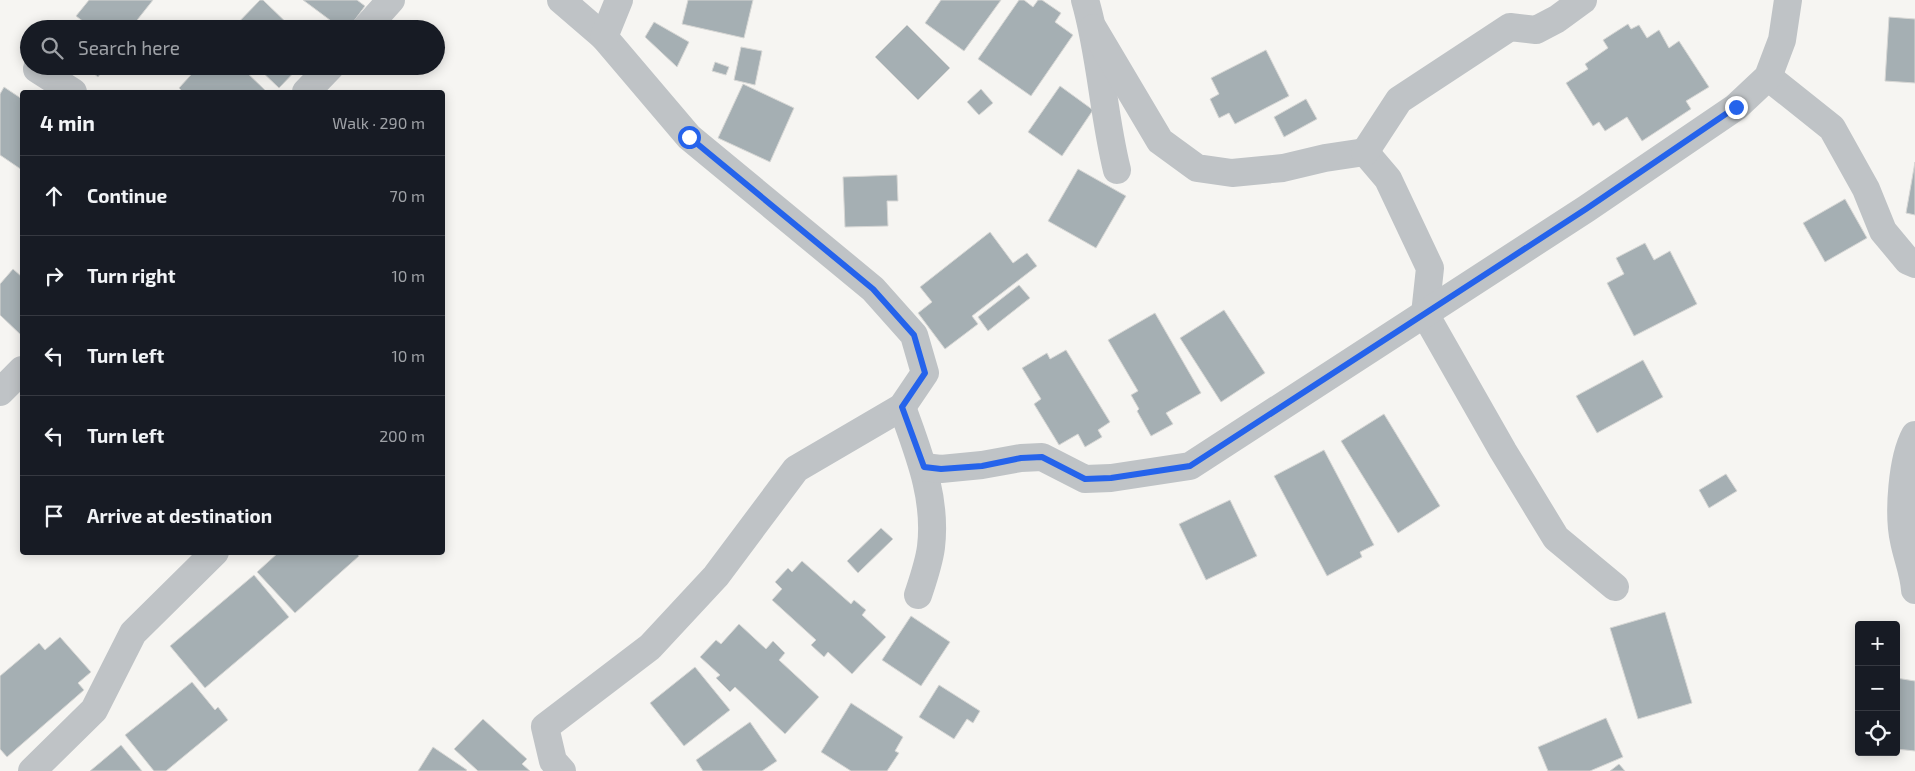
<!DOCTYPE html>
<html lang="en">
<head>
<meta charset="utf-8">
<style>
	body { margin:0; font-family:"Exo 2",sans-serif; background:#242831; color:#f1f3f6 }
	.controls { position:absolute; right:15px; bottom:15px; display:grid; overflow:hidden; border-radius:5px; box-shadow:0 2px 12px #0003 }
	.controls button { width:45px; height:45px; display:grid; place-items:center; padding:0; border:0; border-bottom:1px solid #363941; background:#171b24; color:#f1f3f6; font:25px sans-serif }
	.stop { position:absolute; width:15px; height:15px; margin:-11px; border:4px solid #2563eb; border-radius:50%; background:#fff }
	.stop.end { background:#2563eb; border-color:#fff; box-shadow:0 1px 5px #0008 }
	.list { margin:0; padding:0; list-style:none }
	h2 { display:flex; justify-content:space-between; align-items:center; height:65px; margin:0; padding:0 20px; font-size:21px }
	h2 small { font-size:16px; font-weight:400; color:#9ea1a6 }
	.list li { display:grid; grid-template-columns:32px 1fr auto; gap:15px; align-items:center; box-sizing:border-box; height:80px; padding:0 20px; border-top:1px solid #363941 }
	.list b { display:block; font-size:19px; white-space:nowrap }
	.list em { font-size:16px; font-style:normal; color:#9ea1a6 }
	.icon { flex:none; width:28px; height:28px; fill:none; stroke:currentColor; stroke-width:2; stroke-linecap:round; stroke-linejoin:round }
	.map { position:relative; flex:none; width:1915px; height:771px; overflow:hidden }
	.search { position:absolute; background:#171b24; box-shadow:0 2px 12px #0003; left:20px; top:20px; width:425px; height:55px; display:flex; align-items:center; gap:12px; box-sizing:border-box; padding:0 18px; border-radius:28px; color:#9ea1a6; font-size:19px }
	.panel { position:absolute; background:#171b24; box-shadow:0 2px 12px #0003; left:20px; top:90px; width:425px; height:465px; border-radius:5px }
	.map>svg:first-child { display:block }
	.building { fill:#a5afb3; stroke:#d7d7d5 }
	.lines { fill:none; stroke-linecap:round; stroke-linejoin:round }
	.street { stroke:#bfc3c6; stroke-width:28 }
	.route { stroke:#2563eb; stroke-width:6 }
</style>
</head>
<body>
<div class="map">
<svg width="1915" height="771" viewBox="0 0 1915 771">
	<rect width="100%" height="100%" fill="#f6f5f2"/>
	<g class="building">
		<polygon points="89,0 153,0 130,29 93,29 76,16"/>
		<polygon points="260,0 263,0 293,29 232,29"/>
		<polygon points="303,0 357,0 365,6 348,29 342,29"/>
		<polygon points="688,0 753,0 744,38 682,24"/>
		<polygon points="941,0 1001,0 964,51 925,23"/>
		<polygon points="1019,0 1024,0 1033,7 1038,0 1042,0 1061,13 1055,22 1073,35 1031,96 978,59"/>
		<polygon points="1889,17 1915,19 1915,83 1885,81"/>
		<polygon points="654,22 689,42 677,67 645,37"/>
		<polygon points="1628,24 1631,29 1639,25 1647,38 1659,30 1669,48 1679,41 1709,87 1686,101 1691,109 1642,141 1627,117 1605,131 1599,122 1593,126 1566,83 1588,69 1585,64 1608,48 1603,40"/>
		<polygon points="907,25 950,68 918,100 875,57"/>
		<polygon points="741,47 762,51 755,85 734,80"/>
		<polygon points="1266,50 1289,96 1235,124 1229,113 1219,118 1210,99 1219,94 1211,78"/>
		<polygon points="715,62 729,67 726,75 712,71"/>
		<polygon points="85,66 106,66 98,77"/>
		<polygon points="199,66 240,66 267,92 183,92 179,88"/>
		<polygon points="256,66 300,66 279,88"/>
		<polygon points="743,84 794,108 770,162 718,138"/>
		<polygon points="1060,86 1093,110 1062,156 1028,132"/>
		<polygon points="4,87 22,99 22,170 0,155 0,94"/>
		<polygon points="981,89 993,103 979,115 967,102"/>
		<polygon points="1306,99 1317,119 1284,137 1274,117"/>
		<polygon points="1915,162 1915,215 1906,213"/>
		<polygon points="1078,169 1126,196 1096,248 1048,221"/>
		<polygon points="897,175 898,201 887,201 888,226 845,227 843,177"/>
		<polygon points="1845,199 1867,238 1825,262 1803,223"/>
		<polygon points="990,232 1013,263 1027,253 1037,266 972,316 978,324 945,349 918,313 932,302 920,287"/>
		<polygon points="1645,243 1654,260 1670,251 1697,304 1634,336 1607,283 1624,274 1616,258"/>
		<polygon points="13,269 22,277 22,336 0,315 0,284"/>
		<polygon points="1019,285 1030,298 988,331 978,317"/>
		<polygon points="1224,310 1265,373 1221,402 1180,338"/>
		<polygon points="1155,313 1201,393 1166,413 1173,424 1151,436 1137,411 1139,409 1131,395 1138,391 1108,340"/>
		<polygon points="1066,350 1110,422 1098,430 1102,437 1085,447 1078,434 1059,445 1034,404 1041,399 1022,368 1047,353 1050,359"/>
		<polygon points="1643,360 1663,397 1597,433 1576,396"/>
		<polygon points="1384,414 1440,506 1398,533 1341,441"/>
		<polygon points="1324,450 1374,545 1360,552 1362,557 1327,576 1274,476"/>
		<polygon points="1726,474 1737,491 1709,508 1699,490"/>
		<polygon points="1230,500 1257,556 1206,580 1179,524"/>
		<polygon points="881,528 893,539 858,573 847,561"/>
		<polygon points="279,552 356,552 359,556 295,613 257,572"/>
		<polygon points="802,561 851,604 854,600 866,610 862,615 886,637 852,674 828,652 824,657 811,645 816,640 772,600 782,589 775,582 788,568 792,572"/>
		<polygon points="254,575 289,617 205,688 170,646"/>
		<polygon points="1665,612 1692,703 1638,719 1610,628"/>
		<polygon points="911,616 950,642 921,686 882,660"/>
		<polygon points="739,624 766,649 773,641 785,653 779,660 819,697 785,734 735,687 730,692 716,678 720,675 700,657 716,640 721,644"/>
		<polygon points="60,637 91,672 78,683 84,690 7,757 0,749 0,676 39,643 45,650"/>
		<polygon points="695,667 730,710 684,746 650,703"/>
		<polygon points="1896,678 1915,681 1915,751 1896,749"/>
		<polygon points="192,682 215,710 218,707 228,720 166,771 154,771 125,735"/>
		<polygon points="939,685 980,711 973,723 967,719 954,739 919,717"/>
		<polygon points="851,703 903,737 895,751 899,753 887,771 851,771 821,752"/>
		<polygon points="1606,718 1623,757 1590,771 1548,771 1538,747"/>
		<polygon points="483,719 527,759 522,764 530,771 478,771 454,749"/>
		<polygon points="750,722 777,761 762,771 703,771 696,760"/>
		<polygon points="121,745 142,771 90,771"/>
		<polygon points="433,747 467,770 466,771 418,771"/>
		<polygon points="1619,764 1625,771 1610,771"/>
	</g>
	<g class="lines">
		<g class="street">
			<polyline points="561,0 604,37 689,137 873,289 914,335 925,373 902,407 796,469 716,576 650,647 545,727 553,761 562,771"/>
			<path d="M 1085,0 C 1101,55 1103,114 1117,170"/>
			<polyline points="1093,28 1160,141 1197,168 1232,173 1283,168 1325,158 1365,152 1388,179 1430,268 1425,314 1503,451 1556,538 1615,587"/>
			<polyline points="365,29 391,0"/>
			<polyline points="604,37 619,0"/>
			<polyline points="37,69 73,92"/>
			<polyline points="1768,77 1832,128 1866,189 1883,231 1908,261 1915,264"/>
			<polyline points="306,92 331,66"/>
			<polyline points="1365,152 1399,100 1510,27 1536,30 1557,19 1583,0"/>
			<polyline points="0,392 22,370"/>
			<path d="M 902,407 C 918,452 937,497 931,547 C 929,563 923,580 918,595"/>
			<path d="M 1915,435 C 1902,459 1898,514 1904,541 C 1907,557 1914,573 1915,590"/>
			<polyline points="924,467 941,469 982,465 1021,458 1042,457 1085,479 1111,478 1190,466 1586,209 1736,107 1768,77 1782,40 1788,0"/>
			<polyline points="32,771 94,710 133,633 215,552"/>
		</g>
	</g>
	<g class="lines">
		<polyline class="route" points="689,137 873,289 914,335 925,373 902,407 924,467 941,469 982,466 1021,458 1042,457 1085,479 1111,478 1190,466 1586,209 1736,107"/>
	</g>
</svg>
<div class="controls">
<button>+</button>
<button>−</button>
<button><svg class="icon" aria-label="locate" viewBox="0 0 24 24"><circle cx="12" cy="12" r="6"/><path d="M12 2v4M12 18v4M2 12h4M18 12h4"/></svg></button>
</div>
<div class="stop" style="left:689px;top:137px"></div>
<div class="stop end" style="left:1736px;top:107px"></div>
<div class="search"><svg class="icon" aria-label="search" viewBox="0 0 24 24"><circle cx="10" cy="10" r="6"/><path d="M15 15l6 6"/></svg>Search here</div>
<section class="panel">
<h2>4 min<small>Walk · 290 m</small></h2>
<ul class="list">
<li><svg class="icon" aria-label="ahead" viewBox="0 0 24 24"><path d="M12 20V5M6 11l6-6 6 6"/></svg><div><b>Continue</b></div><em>70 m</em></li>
<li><svg class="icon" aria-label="right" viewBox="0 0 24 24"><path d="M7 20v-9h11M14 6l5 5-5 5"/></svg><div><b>Turn right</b></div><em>10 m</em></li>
<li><svg class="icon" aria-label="left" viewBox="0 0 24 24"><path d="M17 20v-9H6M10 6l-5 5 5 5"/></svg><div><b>Turn left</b></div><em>10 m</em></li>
<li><svg class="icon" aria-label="left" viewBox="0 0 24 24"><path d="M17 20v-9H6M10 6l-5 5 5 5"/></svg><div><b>Turn left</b></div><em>200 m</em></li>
<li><svg class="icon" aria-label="arrive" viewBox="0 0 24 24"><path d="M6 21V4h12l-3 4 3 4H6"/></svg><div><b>Arrive at destination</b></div></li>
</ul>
</section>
</div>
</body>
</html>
